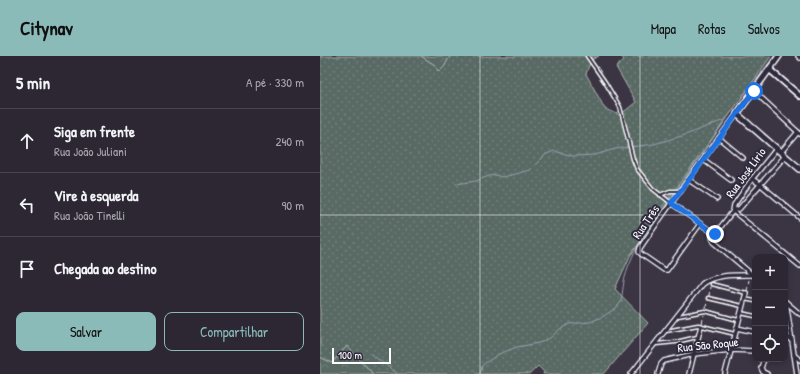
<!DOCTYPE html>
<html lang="pt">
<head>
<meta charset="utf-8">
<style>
	body { margin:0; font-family:"Patrick Hand",sans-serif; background:#342f3a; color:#f1f3f6 }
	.controls { position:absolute; right:12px; bottom:12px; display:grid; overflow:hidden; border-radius:8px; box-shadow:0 2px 6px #0003 }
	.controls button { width:36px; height:36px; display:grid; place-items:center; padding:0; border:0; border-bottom:1px solid #48444d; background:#2c2732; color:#f1f3f6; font:20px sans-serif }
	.scale { position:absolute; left:12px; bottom:10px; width:59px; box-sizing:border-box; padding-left:4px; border:2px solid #fff; border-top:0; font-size:11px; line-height:14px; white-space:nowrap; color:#fff; -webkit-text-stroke:3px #2f2a3d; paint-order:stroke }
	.stop { position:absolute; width:12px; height:12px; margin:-9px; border:3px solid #1a73e8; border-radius:50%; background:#fff }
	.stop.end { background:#1a73e8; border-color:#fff; box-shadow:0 1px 4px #0008 }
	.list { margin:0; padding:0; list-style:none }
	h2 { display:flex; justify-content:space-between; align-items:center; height:52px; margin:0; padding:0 16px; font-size:17px }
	h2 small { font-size:13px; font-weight:400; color:#a6a5ac }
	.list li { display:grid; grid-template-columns:26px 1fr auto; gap:12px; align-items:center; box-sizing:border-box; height:64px; padding:0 16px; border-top:1px solid #48444d }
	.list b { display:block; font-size:15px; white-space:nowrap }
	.list p { margin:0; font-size:13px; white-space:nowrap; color:#a6a5ac }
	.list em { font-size:13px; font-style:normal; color:#a6a5ac }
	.actions { display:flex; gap:8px; padding:12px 16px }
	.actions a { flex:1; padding:9px 0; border:1px solid #8bbbb9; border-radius:8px; text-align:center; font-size:14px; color:#8bbbb9 }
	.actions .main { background:#8bbbb9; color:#111 }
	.icon { flex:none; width:22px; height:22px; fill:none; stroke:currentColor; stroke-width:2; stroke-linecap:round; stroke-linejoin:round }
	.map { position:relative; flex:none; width:480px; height:318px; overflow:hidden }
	header { display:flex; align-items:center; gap:24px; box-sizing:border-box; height:56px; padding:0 20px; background:#8bbbb9; color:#111 }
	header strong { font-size:19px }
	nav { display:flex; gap:22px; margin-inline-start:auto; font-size:14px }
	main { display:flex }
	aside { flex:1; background:#2c2732 }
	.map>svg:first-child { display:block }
	.grass { fill:url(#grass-dots); stroke:#acb4b1 }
	.forest { fill:url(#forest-crowns); stroke:#acb4b1 }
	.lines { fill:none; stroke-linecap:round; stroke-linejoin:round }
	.stream { stroke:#9aa2b3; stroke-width:1 }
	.service-casing { stroke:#fff; stroke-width:5 }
	.minor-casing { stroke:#fff; stroke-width:6 }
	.tertiary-casing { stroke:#fff; stroke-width:8 }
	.secondary-casing { stroke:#fff; stroke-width:8 }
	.path { stroke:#fff; stroke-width:1; stroke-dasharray:4 3; stroke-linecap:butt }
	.service { stroke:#2f2a3d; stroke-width:2 }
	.minor { stroke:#2f2a3d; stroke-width:3.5 }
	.tertiary { stroke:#2f2a3d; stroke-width:4.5 }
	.secondary { stroke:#2f2a3d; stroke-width:5 }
	.route { stroke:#1a73e8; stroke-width:5 }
	.grid { fill:none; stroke:#fff; stroke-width:1; stroke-opacity:0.55 }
	.labels { text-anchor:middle; stroke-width:4; stroke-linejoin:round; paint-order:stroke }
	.street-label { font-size:12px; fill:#fff; stroke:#2f2a3d }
</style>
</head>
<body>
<header>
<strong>Citynav</strong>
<nav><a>Mapa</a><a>Rotas</a><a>Salvos</a></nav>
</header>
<main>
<aside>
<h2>5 min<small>A pé · 330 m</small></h2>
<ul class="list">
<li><svg class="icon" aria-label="ahead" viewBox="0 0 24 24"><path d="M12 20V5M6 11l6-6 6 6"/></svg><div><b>Siga em frente</b><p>Rua João Juliani</p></div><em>240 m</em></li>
<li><svg class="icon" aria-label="left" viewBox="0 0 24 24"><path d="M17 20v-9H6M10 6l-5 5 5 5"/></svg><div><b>Vire à esquerda</b><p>Rua João Tinelli</p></div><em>90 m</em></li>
<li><svg class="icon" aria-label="arrive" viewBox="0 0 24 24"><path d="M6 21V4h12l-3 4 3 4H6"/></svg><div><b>Chegada ao destino</b></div></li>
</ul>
<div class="actions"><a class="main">Salvar</a><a>Compartilhar</a></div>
</aside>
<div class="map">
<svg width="480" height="318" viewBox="0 0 480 318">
	<defs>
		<pattern id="grass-dots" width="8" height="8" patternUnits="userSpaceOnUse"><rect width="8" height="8" fill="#586a63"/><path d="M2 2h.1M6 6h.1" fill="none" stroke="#71807a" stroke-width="1.8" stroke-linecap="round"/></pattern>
		<pattern id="forest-crowns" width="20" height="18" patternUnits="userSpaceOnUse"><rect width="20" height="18" fill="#586a63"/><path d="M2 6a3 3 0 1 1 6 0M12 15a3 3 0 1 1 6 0" fill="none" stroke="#71807a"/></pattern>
	</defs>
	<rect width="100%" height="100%" fill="#3b3443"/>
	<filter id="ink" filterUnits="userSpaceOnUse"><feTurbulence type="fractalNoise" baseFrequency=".025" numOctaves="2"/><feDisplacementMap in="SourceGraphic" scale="8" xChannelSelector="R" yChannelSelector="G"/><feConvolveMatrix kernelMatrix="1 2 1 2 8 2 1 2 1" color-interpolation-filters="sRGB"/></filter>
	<g filter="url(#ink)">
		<polygon class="grass" points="0,0 101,0 115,9 118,15 124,11 130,0 279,0 271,4 266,18 285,53 300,59 316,46 296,11 304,4 301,0 451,0 310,200 295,233 328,267 284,318 223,318 224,316 218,310 210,318 53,318 27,290 12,307 0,301"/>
		<g class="forest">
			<polygon points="101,0 130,0 124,11 119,16 115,9"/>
			<polygon points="27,290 53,318 0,318 0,301 12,307"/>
		</g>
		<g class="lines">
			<g class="stream">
				<polyline points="136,128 156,125 169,120 176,119 181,121 187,120 210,114 225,99 229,97 234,95 253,100 275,99 295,93 334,88 365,79 404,64"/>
				<polyline points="51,298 78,318"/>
				<polyline points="160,318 162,310 165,307 179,298 197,291 219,287 230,282 240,273 249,268 270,266 282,261 296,252 301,246 304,225 308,211 315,195 322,182 340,154 406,63 454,0"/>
			</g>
			<g class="service-casing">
				<g id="service">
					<polyline points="267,0 285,26 300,51 313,103 317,113 333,133 351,147"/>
					<polyline points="340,139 350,135 359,135"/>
					<polyline points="391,228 426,237"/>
					<polyline points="388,242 422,250"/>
					<polyline points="424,243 435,245"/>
					<polyline points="421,257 435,260"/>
					<polyline points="358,260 385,255 418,264"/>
					<polyline points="346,275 378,269 415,278"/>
					<polyline points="336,288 356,286 377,281"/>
				</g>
			</g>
			<g class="minor-casing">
				<g id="minor">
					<polyline points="478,0 480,2"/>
					<polyline points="434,35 480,78"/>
					<polyline points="399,82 423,102"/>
					<polyline points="457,92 432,123 414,149 413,155 480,210"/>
					<polyline points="461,96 478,76"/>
					<polyline points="384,104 411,124"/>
					<polyline points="432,123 440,128 480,162"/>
					<polyline points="369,124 397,143"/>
					<polyline points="351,147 395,178"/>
					<path d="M 380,168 L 347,214 L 344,214 L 321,198 L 319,196 L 320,192 C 351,146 384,102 417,58"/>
					<polyline points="435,221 394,186 392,182 413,155 419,153 465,100"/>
					<polyline points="466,246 477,318"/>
					<polyline points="466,246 480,258"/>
					<polyline points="417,272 435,276"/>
					<polyline points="465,279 472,285"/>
					<polyline points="474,299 480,304"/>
					<polyline points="444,303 441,312 443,316 447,318"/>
					<path d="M 311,318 L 382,228 C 395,218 416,219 433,219"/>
					<polyline points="338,318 341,308 344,305 374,298 411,294 435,295"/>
					<polyline points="369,318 381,270"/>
					<polyline points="405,318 426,237"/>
				</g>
			</g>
			<g class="tertiary-casing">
				<polyline id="tertiary" points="450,14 480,40"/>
			</g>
			<g class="secondary-casing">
				<polyline id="secondary" points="459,0 417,58 480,113"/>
			</g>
			<g class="path">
				<polyline points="427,234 429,224"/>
				<polyline points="389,240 390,231"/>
				<polyline points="386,252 387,245"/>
				<polyline points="382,267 384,259"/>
			</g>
			<use href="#service" class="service"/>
			<use href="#minor" class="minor"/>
			<use href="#tertiary" class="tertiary"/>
			<use href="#secondary" class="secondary"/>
		</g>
	</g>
	<g class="lines" filter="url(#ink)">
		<polyline class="route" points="395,178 351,147 369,124 434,35"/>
	</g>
	<path class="grid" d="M 160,0 L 160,318M 320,0 L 320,318M 0,159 L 480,159"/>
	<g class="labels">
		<g class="street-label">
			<text transform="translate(426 117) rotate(-54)" y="4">Rua José Lírio</text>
			<text transform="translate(326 166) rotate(-56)" y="4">Rua Três</text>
			<text transform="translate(388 289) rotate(-6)" y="4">Rua São Roque</text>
		</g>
	</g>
</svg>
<div class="controls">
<button>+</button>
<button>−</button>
<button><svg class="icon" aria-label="locate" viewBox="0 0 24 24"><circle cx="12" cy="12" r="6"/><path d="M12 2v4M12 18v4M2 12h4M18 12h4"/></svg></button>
</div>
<div class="scale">100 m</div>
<div class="stop" style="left:434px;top:35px"></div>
<div class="stop end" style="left:395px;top:178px"></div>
</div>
</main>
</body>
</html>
